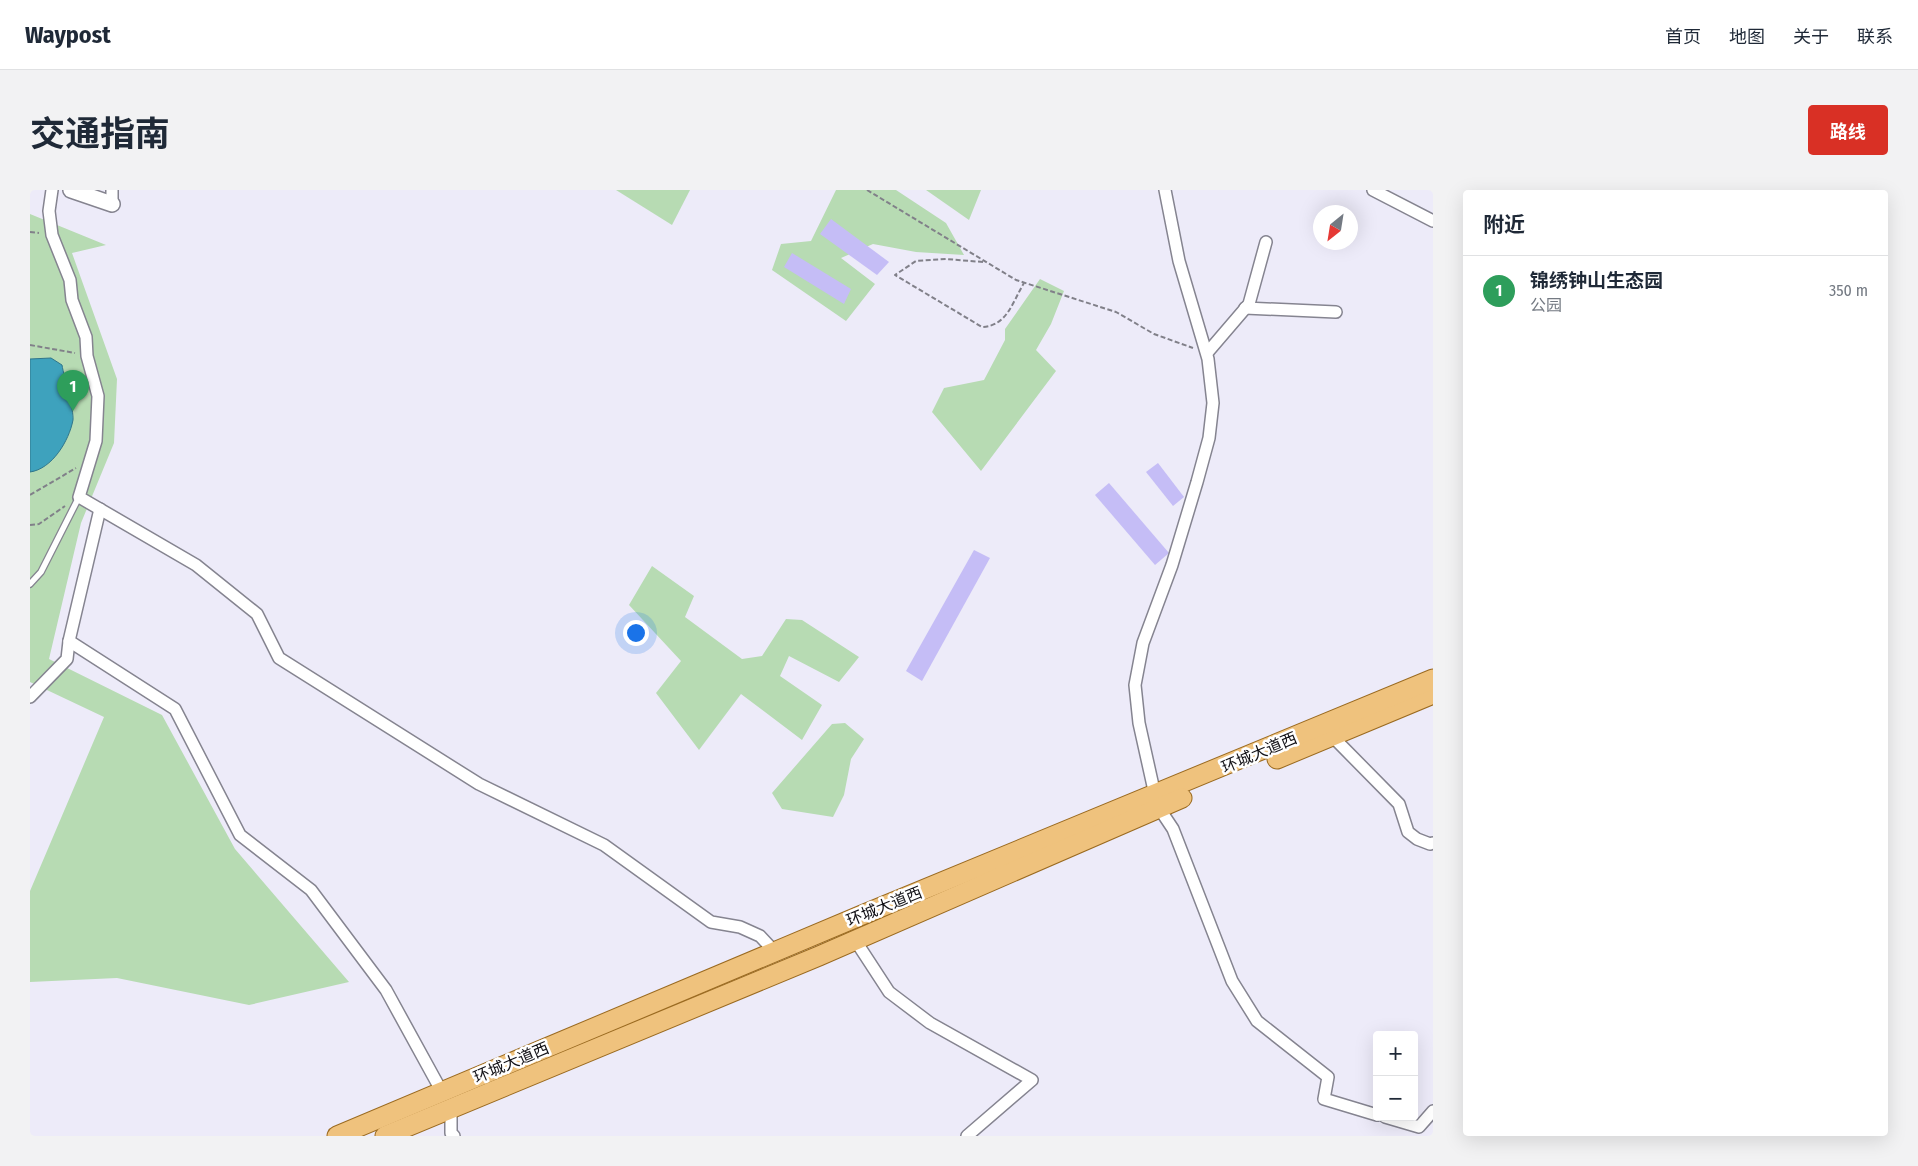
<!DOCTYPE html>
<html lang="zh">
<head>
<meta charset="utf-8">
<style>
	body { margin:0; font-family:"Fira Sans Condensed","Noto Sans SC",sans-serif; background:#f2f2f3; color:#1f2937 }
	.controls { position:absolute; right:15px; bottom:15px; display:grid; overflow:hidden; border-radius:5px; box-shadow:0 5px 20px #0002 }
	.controls button { width:45px; height:45px; display:grid; place-items:center; padding:0; border:0; border-bottom:1px solid #e0e1e3; background:#fff; color:#1f2937; font:25px sans-serif }
	.compass { position:absolute; left:1283px; top:15px; width:45px; height:45px; border-radius:50%; background:#fff; box-shadow:0 5px 20px #0002; rotate:210deg }
	.you { position:absolute; left:605px; top:442px; width:18px; height:18px; margin:-12px; border:4px solid #fff; border-radius:50%; background:#1a73e8; box-shadow:0 0 0 8px #1a73e833 }
	.badge { display:grid; place-items:center; width:32px; height:32px; border-radius:50%; background:#d93025; color:#fff; font-size:16px; font-weight:700 }
	.pin { position:absolute; translate:-50% -41px; filter:drop-shadow(0 1px 2px #0008) }
	.pin::after { content:''; position:absolute; top:26px; width:18px; height:15px; background:inherit; clip-path:polygon(0 0,100% 0,50% 100%) }
	.list { margin:0; padding:0; list-style:none }
	h2 { display:flex; justify-content:space-between; align-items:center; height:65px; margin:0; padding:0 20px; font-size:21px }
	h2 small { font-size:16px; font-weight:400; color:#747a83 }
	.list li { display:grid; grid-template-columns:32px 1fr auto; gap:15px; align-items:center; box-sizing:border-box; height:70px; padding:0 20px; border-top:1px solid #e0e1e3 }
	.list b { display:block; font-size:19px; white-space:nowrap }
	.list p { margin:0; font-size:16px; white-space:nowrap; color:#747a83 }
	.list em { font-size:16px; font-style:normal; color:#747a83 }
	.map { position:relative; flex:none; width:1403px; height:946px; overflow:hidden; border-radius:5px }
	header { display:flex; align-items:center; gap:30px; box-sizing:border-box; height:70px; padding:0 25px; background:#fff; border-bottom:1px solid #e0e1e3 }
	header strong { font-size:24px }
	nav { display:flex; gap:28px; margin-inline-start:auto; font-size:18px }
	.intro { display:flex; align-items:center; justify-content:space-between; box-sizing:border-box; height:120px; padding:0 30px }
	h1 { margin:0; font-size:35px }
	.button { padding:12px 22px; border-radius:5px; background:#d93025; color:#fff; font-size:18px; font-weight:700 }
	main { display:flex; gap:30px; padding:0 30px }
	aside { flex:1; background:#fff; border-radius:5px; box-shadow:0 5px 20px #0002 }
	.map>svg:first-child { display:block }
	.green { fill:#b7dbb3 }
	.water { fill:#3ea2bd; stroke:#30768b }
	.building { fill:#c5bdf6 }
	.lines { fill:none; stroke-linecap:round; stroke-linejoin:round }
	.service-casing { stroke:#858490; stroke-width:8 }
	.minor-casing { stroke:#858490; stroke-width:14 }
	.tertiary-casing { stroke:#858490; stroke-width:18 }
	.primary-casing { stroke:#9a6a20; stroke-width:21 }
	.path { stroke:#818089; stroke-width:2; stroke-dasharray:5 2.5; stroke-linecap:butt }
	.service { stroke:#fff; stroke-width:5.5 }
	.minor { stroke:#fff; stroke-width:11 }
	.tertiary { stroke:#fff; stroke-width:15 }
	.primary { stroke:#efc27d; stroke-width:19 }
	.labels { text-anchor:middle; stroke-width:5; stroke-linejoin:round; paint-order:stroke }
	.street-label { font-size:16px; fill:#111015; stroke:#fff }
</style>
</head>
<body>
<header>
<strong>Waypost</strong>
<nav><a>首页</a><a>地图</a><a>关于</a><a>联系</a></nav>
</header>
<div class="intro"><h1>交通指南</h1><a class="button">路线</a></div>
<main>
<div class="map">
<svg width="1403" height="946" viewBox="0 0 1403 946">
	<rect width="100%" height="100%" fill="#edebf9"/>
	<g class="green">
		<polygon points="586,0 660,0 642,35"/>
		<polygon points="806,0 866,0 916,33 934,65 886,62 843,54 811,68 845,94 816,131 742,80 751,54 781,51"/>
		<polygon points="896,0 951,0 939,30"/>
		<polygon points="0,24 76,55 42,63 87,189 84,253 51,333 19,469 132,525 205,659 319,792 219,815 87,788 0,792 0,701 74,527 0,492"/>
		<polygon points="1010,89 1034,101 1021,134 1006,160 1026,181 951,281 902,222 914,198 954,190 975,150 975,139"/>
		<polygon points="622,376 664,406 655,427 712,469 732,466 756,429 772,430 829,467 809,492 759,466 750,486 792,515 772,550 711,504 669,560 626,503 651,471 599,415"/>
		<polygon points="815,533 834,549 821,569 814,605 803,627 752,619 742,603 802,534"/>
	</g>
	<path class="water" d="M 21,168 L 32,175 C 34,187 44,220 43,230 C 39,251 22,279 0,282 L 0,169 Z"/>
	<g class="building">
		<polygon points="801,29 859,72 847,85 790,44"/>
		<polygon points="762,63 821,99 814,114 754,77"/>
		<polygon points="1128,273 1154,307 1143,316 1116,282"/>
		<polygon points="1079,293 1139,363 1125,375 1065,305"/>
		<polygon points="944,360 960,368 892,491 876,481"/>
	</g>
	<g class="lines">
		<g class="service-casing">
			<polyline id="service" points="0,394 11,382 49,307"/>
		</g>
		<g class="minor-casing">
			<g id="minor">
				<polyline points="22,0 19,21 22,45 40,90 42,110 56,147 57,166 68,206 66,251 49,307 166,375 227,424 249,468 449,594 574,655 681,732 710,737 730,746 745,762"/>
				<polyline points="1343,0 1403,31"/>
				<polyline points="82,14 82,0"/>
				<polyline points="1215,118 1306,122"/>
				<polyline points="1177,163 1219,114 1236,52"/>
				<polyline points="70,319 39,451 145,519 210,645 281,700 356,800 412,902"/>
				<polyline points="0,507 37,469 39,451"/>
				<polyline points="1301,542 1302,546 1369,614 1378,642 1387,649 1400,654 1403,653"/>
				<polyline points="1125,605 1109,533 1105,495 1113,453 1142,375 1167,292 1179,248 1183,213 1178,169 1149,71 1135,0"/>
				<polyline points="1129,618 1143,639 1202,791 1227,831 1298,887 1294,909 1347,925"/>
				<polyline points="823,751 829,756 859,802 900,833 1002,890 937,946"/>
				<polyline points="421,918 421,943 424,946"/>
				<polyline points="1355,927 1389,937 1403,921"/>
			</g>
		</g>
		<g class="tertiary-casing">
			<polyline id="tertiary" points="41,0 82,14"/>
		</g>
		<g class="primary-casing">
			<g id="primary">
				<polyline points="1247,569 1403,504"/>
				<polyline points="307,946 832,725 1403,489"/>
				<polyline points="355,946 789,766 1152,608"/>
			</g>
		</g>
		<g class="path">
			<polyline points="837,0 986,90 1086,122 1124,144 1163,158"/>
			<polyline points="0,42 9,43"/>
			<path d="M 953,72 L 916,69 L 886,71 L 865,85 L 952,137 C 977,136 982,113 994,93"/>
			<polyline points="0,155 45,163"/>
			<polyline points="0,305 46,278"/>
			<polyline points="0,335 9,334 35,316"/>
		</g>
		<use href="#service" class="service"/>
		<use href="#minor" class="minor"/>
		<use href="#tertiary" class="tertiary"/>
		<use href="#primary" class="primary"/>
	</g>
	<g class="labels">
		<g class="street-label">
			<text transform="translate(1229 562) rotate(-23)" y="6">环城大道西</text>
			<text transform="translate(854 716) rotate(-22)" y="6">环城大道西</text>
			<text transform="translate(481 872) rotate(-23)" y="6">环城大道西</text>
		</g>
	</g>
</svg>
<div class="controls">
<button>+</button>
<button>−</button>
</div>
<svg class="compass" viewBox="-18 -18 36 36"><path d="M0-13l5 13h-10z" fill="#e53935"/><path d="M0 13l5-13h-10z" fill="#747a83"/></svg>
<div class="you"></div>
<div class="pin badge" style="left:43px;top:221px;background:#2e9e5b">1</div>
</div>
<aside>
<h2>附近<small></small></h2>
<ul class="list">
<li><span class="badge" style="background:#2e9e5b">1</span><div><b>锦绣钟山生态园</b><p>公园</p></div><em>350 m</em></li>
</ul>
</aside>
</main>
</body>
</html>
